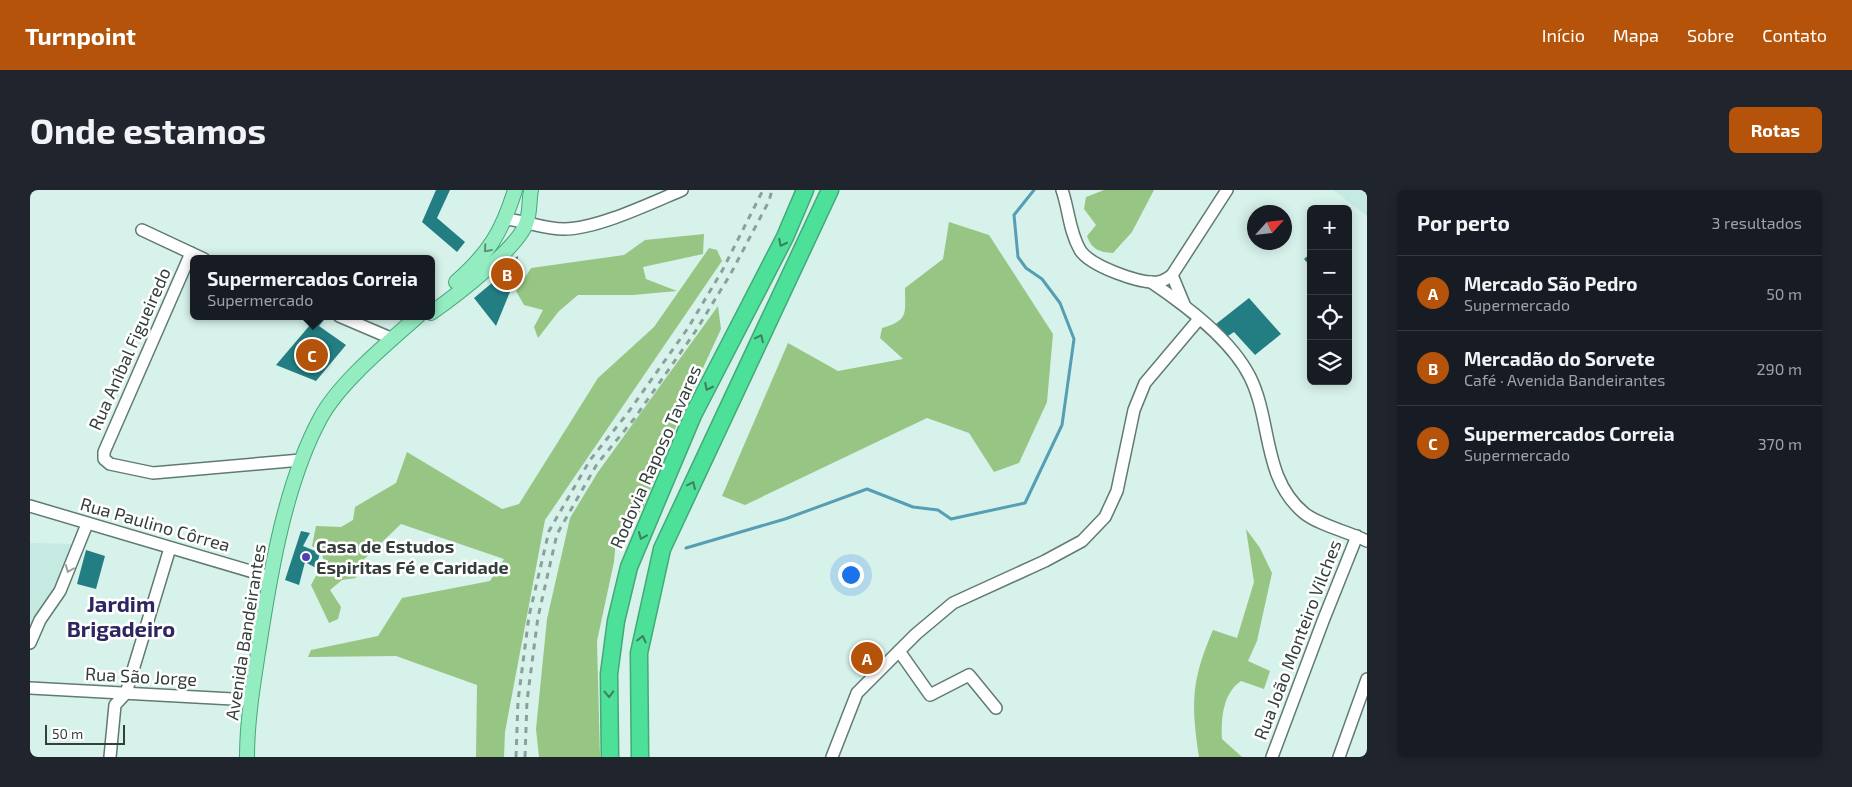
<!DOCTYPE html>
<html lang="pt">
<head>
<meta charset="utf-8">
<style>
	body { margin:0; font-family:"Exo 2",sans-serif; background:#20242c; color:#f1f3f6 }
	.controls { position:absolute; right:15px; top:15px; display:grid; overflow:hidden; border-radius:8px; box-shadow:0 2px 12px #0003 }
	.controls button { width:45px; height:45px; display:grid; place-items:center; padding:0; border:0; border-bottom:1px solid #363941; background:#171b24; color:#f1f3f6; font:25px sans-serif }
	.compass { position:absolute; left:1217px; top:15px; width:45px; height:45px; border-radius:50%; background:#171b24; box-shadow:0 2px 12px #0003; rotate:63deg }
	.scale { position:absolute; left:15px; bottom:12px; width:80px; box-sizing:border-box; padding-left:5px; border:2px solid #343f3c; border-top:0; font-size:14px; line-height:18px; white-space:nowrap; color:#343f3c; -webkit-text-stroke:4px #fff; paint-order:stroke }
	.you { position:absolute; left:820px; top:384px; width:18px; height:18px; margin:-12px; border:4px solid #fff; border-radius:50%; background:#1a73e8; box-shadow:0 0 0 8px #1a73e833 }
	.badge { display:grid; place-items:center; width:32px; height:32px; border-radius:50%; background:#b45309; color:#fff; font-size:16px; font-weight:700 }
	.pin { position:absolute; translate:-50% -50%; border:2px solid #fff; box-shadow:0 1px 5px #0006 }
	.popup { position:absolute; left:160px; top:65px; width:245px; height:65px; box-sizing:border-box; display:grid; place-content:center; border-radius:8px; background:#171b24; filter:drop-shadow(0 1px 4px #0005); font-size:16px; white-space:nowrap; color:#9ea1a6 }
	.popup b { font-size:19px; color:#f1f3f6 }
	.popup::after { content:''; position:absolute; left:50%; top:100%; margin-left:-10px; border:10px solid transparent; border-top-color:#171b24 }
	.list { margin:0; padding:0; list-style:none }
	h2 { display:flex; justify-content:space-between; align-items:center; height:65px; margin:0; padding:0 20px; font-size:21px }
	h2 small { font-size:16px; font-weight:400; color:#9ea1a6 }
	.list li { display:grid; grid-template-columns:32px 1fr auto; gap:15px; align-items:center; box-sizing:border-box; height:75px; padding:0 20px; border-top:1px solid #363941 }
	.list b { display:block; font-size:19px; white-space:nowrap }
	.list p { margin:0; font-size:16px; white-space:nowrap; color:#9ea1a6 }
	.list em { font-size:16px; font-style:normal; color:#9ea1a6 }
	.icon { flex:none; width:28px; height:28px; fill:none; stroke:currentColor; stroke-width:2; stroke-linecap:round; stroke-linejoin:round }
	.map { position:relative; flex:none; width:1337px; height:567px; overflow:hidden; border-radius:8px }
	header { display:flex; align-items:center; gap:30px; box-sizing:border-box; height:70px; padding:0 25px; background:#b45309; color:#fff }
	header strong { font-size:24px }
	nav { display:flex; gap:28px; margin-inline-start:auto; font-size:18px }
	.intro { display:flex; align-items:center; justify-content:space-between; box-sizing:border-box; height:120px; padding:0 30px }
	h1 { margin:0; font-size:35px }
	.button { padding:12px 22px; border-radius:8px; background:#b45309; color:#fff; font-size:18px; font-weight:700 }
	main { display:flex; gap:30px; padding:0 30px }
	aside { flex:1; background:#171b24; border-radius:8px; box-shadow:0 2px 12px #0003 }
	.map>svg:first-child { display:block }
	.built { fill:#c5eae1 }
	.forest { fill:#97c583 }
	.lines { fill:none; stroke-linecap:round; stroke-linejoin:round }
	.stream { stroke:#569eb3; stroke-width:3 }
	.building { fill:#237e83 }
	.minor-casing { stroke:#617a74; stroke-width:14 }
	.major-casing { stroke:#44a878; stroke-width:16 }
	.highway-casing { stroke:#44a878; stroke-width:19 }
	.minor { stroke:#fff; stroke-width:11 }
	.major { stroke:#94ecc1; stroke-width:14 }
	.highway { stroke:#4ce098; stroke-width:16 }
	.rail { stroke:#8ca09b; stroke-width:3; stroke-dasharray:6 6; stroke-linecap:butt }
	.oneway { stroke:#3e7f61 }
	.oneway2 { stroke:#5f8d78 }
	.oneway3 { stroke:#9a9f9e }
	.poi-dot { fill:#533db4; stroke:#fff; stroke-width:2 }
	.labels { text-anchor:middle; stroke-width:5; stroke-linejoin:round; paint-order:stroke }
	.street-label { font-size:18px; fill:#343f3c; stroke:#fff }
	.poi-label { font-size:18px; font-weight:bold; fill:#343f3c; stroke:#fff; text-anchor:start }
	.district-label { font-size:22px; font-weight:bold; fill:#2e2660; stroke:#fff }
</style>
</head>
<body>
<header>
<strong>Turnpoint</strong>
<nav><a>Início</a><a>Mapa</a><a>Sobre</a><a>Contato</a></nav>
</header>
<div class="intro"><h1>Onde estamos</h1><a class="button">Rotas</a></div>
<main>
<div class="map">
<svg width="1337" height="567" viewBox="0 0 1337 567">
	<rect width="100%" height="100%" fill="#d7f2eb"/>
	<g class="built">
		<polygon points="1303,0 1337,0 1337,26 1306,2"/>
		<polygon points="0,353 46,354 27,398 0,445"/>
	</g>
	<g class="forest">
		<path d="M 1074,0 L 1124,0 L 1102,42 L 1083,63 C 1070,62 1062,60 1057,46 L 1066,35 L 1054,19 L 1056,7 Z"/>
		<path d="M 919,32 L 959,45 L 1023,144 L 1017,212 L 989,273 L 964,282 L 939,243 L 897,228 L 715,315 L 692,306 L 758,153 L 808,181 L 873,169 L 850,148 L 852,138 C 879,130 875,124 875,98 L 913,69 Z"/>
		<polygon points="674,44 673,64 613,77 616,89 647,101 603,105 548,105 529,121 508,148 504,137 513,120 494,115 486,101 501,78 594,65 615,50"/>
		<polygon points="679,58 687,60 692,71 515,330 475,542 474,567 446,567 447,495 366,466 278,467 281,460 348,446 372,408 460,391 474,369 371,334 327,376 326,388 312,390 300,400 311,417 308,429 299,433 281,395 294,371 291,362 282,356 286,336 311,337 323,330 325,317 366,293 377,262 472,319 489,314 568,188 624,137"/>
		<polygon points="688,116 691,139 643,243 613,318 586,348 584,372 567,451 570,567 509,567 506,539 517,429 540,328 568,282"/>
		<path d="M 1216,339 L 1230,358 L 1242,383 L 1227,451 L 1218,471 L 1240,481 L 1234,499 L 1211,491 C 1193,503 1191,528 1192,549 L 1212,567 L 1169,567 C 1161,513 1161,491 1183,440 L 1207,448 L 1224,392 Z"/>
	</g>
	<g class="lines">
		<polyline class="stream" points="656,358 755,329 837,299 883,317 908,320 921,329 995,313 1032,235 1044,149 1030,113 1012,89 996,78 988,67 984,25 1004,0"/>
	</g>
	<g class="building">
		<polygon points="406,0 420,0 407,28 435,52 427,62 392,32"/>
		<polygon points="1281,63 1281,77 1274,69"/>
		<polygon points="488,66 484,92 466,136 444,108 482,76 479,72"/>
		<polygon points="1219,108 1251,144 1225,165 1204,142 1198,146 1186,134"/>
		<polygon points="286,128 294,130 289,136 316,155 286,191 246,175"/>
		<polygon points="271,341 280,343 273,356 290,363 286,378 275,372 269,395 255,390"/>
		<polygon points="56,360 75,366 66,399 47,394"/>
	</g>
	<g class="lines">
		<g class="minor-casing">
			<g id="minor">
				<path d="M 1032,0 C 1039,20 1039,41 1050,60 C 1060,76 1110,94 1128,92 C 1134,91 1137,89 1142,85 L 1197,0"/>
				<path d="M 476,29 C 496,31 514,39 534,39 C 567,39 621,13 652,0"/>
				<polyline points="112,40 174,69"/>
				<polyline points="161,63 74,262 74,269 80,274 123,283 271,270"/>
				<polyline points="1142,85 1154,114"/>
				<path d="M 1121,92 C 1155,115 1201,149 1220,187 C 1242,231 1232,288 1274,323 C 1289,335 1319,342 1337,351"/>
				<polyline points="309,126 363,149"/>
				<polyline points="0,316 240,387"/>
				<polyline points="0,453 10,430 30,401 57,334"/>
				<polyline points="869,461 900,505 939,485 966,518"/>
				<polyline points="0,498 221,510"/>
				<polyline points="80,567 85,515 96,503 140,358"/>
				<polyline points="802,567 827,503 886,444 923,413 1015,371 1052,351 1075,327 1087,301 1104,220 1115,193 1169,129"/>
				<polyline points="1242,567 1293,431 1327,346"/>
				<polyline points="1309,567 1337,489"/>
			</g>
		</g>
		<g class="major-casing">
			<g id="major">
				<path d="M 426,92 C 459,63 472,42 485,0"/>
				<path d="M 401,123 C 424,107 490,57 497,31 C 500,21 499,10 501,0"/>
				<path d="M 217,567 C 217,528 224,489 230,450 C 241,379 256,291 291,227 C 310,192 358,153 388,126"/>
			</g>
		</g>
		<g class="highway-casing">
			<g id="highway">
				<polyline points="580,567 579,484 586,431 599,377 663,225 755,47 775,0"/>
				<polyline points="610,567 609,463 632,359 800,0"/>
			</g>
		</g>
		<use href="#minor" class="minor"/>
		<use href="#major" class="major"/>
		<use href="#highway" class="highway"/>
		<g class="rail">
			<polyline points="486,567 488,511 499,426 519,341 560,270 597,224 658,138 692,81 733,0"/>
			<polyline points="495,567 497,511 508,427 527,344 567,274 604,229 665,142 700,85 739,11 742,0"/>
		</g>
	</g>
	<defs><path id="oneway-chevron" d="M-2-3.5L2.5 0L-2 3.5" fill="none" stroke-width="1.6" stroke-linecap="round" stroke-linejoin="round" transform="scale(1.25)"/></defs>
	<g class="oneway">
		<use href="#oneway-chevron" transform="translate(752 53) rotate(117)"/>
		<use href="#oneway-chevron" transform="translate(730 148) rotate(-64)"/>
		<use href="#oneway-chevron" transform="translate(678 197) rotate(117)"/>
		<use href="#oneway-chevron" transform="translate(662 295) rotate(-65)"/>
		<use href="#oneway-chevron" transform="translate(612 346) rotate(113)"/>
		<use href="#oneway-chevron" transform="translate(612 449) rotate(-77)"/>
		<use href="#oneway-chevron" transform="translate(579 504) rotate(89)"/>
	</g>
	<use class="oneway2" href="#oneway-chevron" transform="translate(457 59) rotate(131)"/>
	<use class="oneway3" href="#oneway-chevron" transform="translate(39 379) rotate(111)"/>
	<circle class="poi-dot" cx="276" cy="367" r="5"/>
	<g class="labels">
		<g class="street-label">
			<text transform="translate(100 159) rotate(-66)" y="6">Rua Aníbal Figueiredo</text>
			<text transform="translate(626 267) rotate(-66)" y="6">Rodovia Raposo Tavares</text>
			<text transform="translate(125 335) rotate(16)" y="6">Rua Paulino Côrrea</text>
			<text transform="translate(216 442) rotate(-81)" y="6">Avenida Bandeirantes</text>
			<text transform="translate(1268 450) rotate(-69)" y="6">Rua João Monteiro Vilches</text>
			<text transform="translate(111 487) rotate(3)" y="6">Rua São Jorge</text>
		</g>
		<g class="poi-label">
			<text x="286" y="363">Casa de Estudos<tspan x="286" dy="21">Espiritas Fé e Caridade</tspan></text>
		</g>
		<g class="district-label">
			<text x="91" y="422">Jardim<tspan x="91" dy="25">Brigadeiro</tspan></text>
		</g>
	</g>
</svg>
<div class="controls">
<button>+</button>
<button>−</button>
<button><svg class="icon" aria-label="locate" viewBox="0 0 24 24"><circle cx="12" cy="12" r="6"/><path d="M12 2v4M12 18v4M2 12h4M18 12h4"/></svg></button>
<button><svg class="icon" aria-label="layers" viewBox="0 0 24 24"><path d="M12 4l9 5-9 5-9-5zM3 14l9 5 9-5"/></svg></button>
</div>
<svg class="compass" viewBox="-18 -18 36 36"><path d="M0-13l5 13h-10z" fill="#e53935"/><path d="M0 13l5-13h-10z" fill="#9ea1a6"/></svg>
<div class="scale">50 m</div>
<div class="you"></div>
<div class="pin badge" style="left:837px;top:468px">A</div>
<div class="pin badge" style="left:477px;top:84px">B</div>
<div class="pin badge" style="left:282px;top:165px">C</div>
<div class="popup"><b>Supermercados Correia</b>Supermercado</div>
</div>
<aside>
<h2>Por perto<small>3 resultados</small></h2>
<ul class="list">
<li><span class="badge">A</span><div><b>Mercado São Pedro</b><p>Supermercado</p></div><em>50 m</em></li>
<li><span class="badge">B</span><div><b>Mercadão do Sorvete</b><p>Café · Avenida Bandeirantes</p></div><em>290 m</em></li>
<li><span class="badge">C</span><div><b>Supermercados Correia</b><p>Supermercado</p></div><em>370 m</em></li>
</ul>
</aside>
</main>
</body>
</html>
